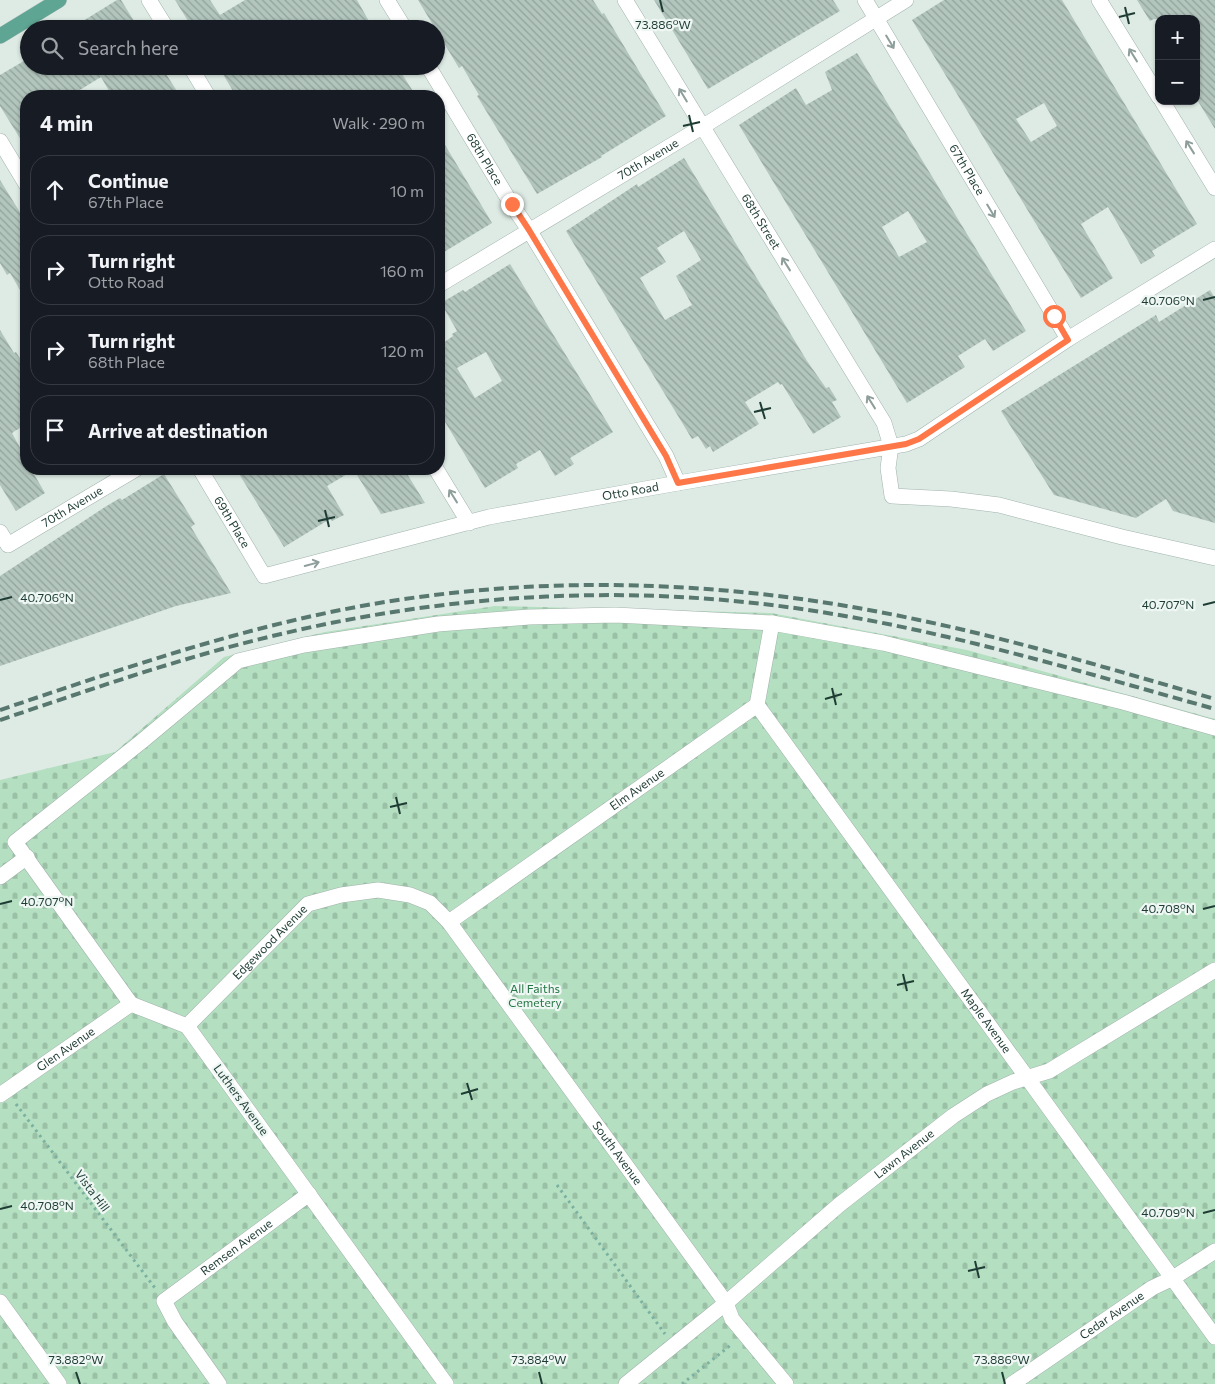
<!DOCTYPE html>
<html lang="en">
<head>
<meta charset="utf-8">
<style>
	body { margin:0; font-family:Commissioner,sans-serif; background:#20242c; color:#f1f3f6 }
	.controls { position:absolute; right:15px; top:15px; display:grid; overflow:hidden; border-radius:10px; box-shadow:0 1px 4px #0004 }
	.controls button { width:45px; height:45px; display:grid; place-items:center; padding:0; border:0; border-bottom:1px solid #363941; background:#171b24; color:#f1f3f6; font:25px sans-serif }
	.stop { position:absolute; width:15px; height:15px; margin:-11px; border:4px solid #fe7749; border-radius:50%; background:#fff }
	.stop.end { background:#fe7749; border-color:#fff; box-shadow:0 1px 5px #0008 }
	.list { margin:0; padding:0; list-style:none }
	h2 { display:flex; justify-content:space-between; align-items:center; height:65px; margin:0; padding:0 20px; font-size:21px }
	h2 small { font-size:16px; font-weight:400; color:#9ea1a6 }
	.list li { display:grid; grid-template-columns:32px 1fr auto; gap:15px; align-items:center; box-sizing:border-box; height:70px; margin:0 10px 10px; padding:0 10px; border:1px solid #363941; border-radius:20px }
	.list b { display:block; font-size:19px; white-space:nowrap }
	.list p { margin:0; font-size:16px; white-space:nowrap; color:#9ea1a6 }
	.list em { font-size:16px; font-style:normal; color:#9ea1a6 }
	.icon { flex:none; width:28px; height:28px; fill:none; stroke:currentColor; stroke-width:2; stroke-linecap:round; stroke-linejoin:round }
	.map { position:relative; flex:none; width:1215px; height:1384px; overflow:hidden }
	.search { position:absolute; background:#171b24; box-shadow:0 1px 4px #0004; left:20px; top:20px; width:425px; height:55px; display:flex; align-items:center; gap:12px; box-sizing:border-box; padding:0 18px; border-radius:28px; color:#9ea1a6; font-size:19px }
	.panel { position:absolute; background:#171b24; box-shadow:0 1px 4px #0004; left:20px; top:90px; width:425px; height:385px; border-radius:20px }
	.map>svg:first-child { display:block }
	.cemetery { fill:url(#cemetery-stones) }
	.building { fill:url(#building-back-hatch); fill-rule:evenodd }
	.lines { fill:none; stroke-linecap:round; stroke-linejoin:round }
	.minor-casing { stroke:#a1b3ac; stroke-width:16 }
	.major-casing { stroke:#c0c8c6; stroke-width:16 }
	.path { stroke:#7bb1a1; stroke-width:3; stroke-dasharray:2.5 4; stroke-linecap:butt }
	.minor { stroke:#fff; stroke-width:15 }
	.major { stroke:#5ea593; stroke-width:15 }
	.rail { stroke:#58786f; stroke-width:4; stroke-dasharray:10 5; stroke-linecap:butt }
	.oneway { stroke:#8e9e9a }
	.route { stroke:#fe7749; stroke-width:6 }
	.ticks { fill:none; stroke:#1e3c34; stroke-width:2 }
	.labels { text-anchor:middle; stroke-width:4.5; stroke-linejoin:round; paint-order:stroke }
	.street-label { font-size:12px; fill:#1e3c34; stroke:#eef7f3 }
	.park-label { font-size:12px; fill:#257645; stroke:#eef7f3 }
	.ticks-label { font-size:12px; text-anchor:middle; fill:#1e3c34; stroke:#eef7f3; stroke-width:4.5; stroke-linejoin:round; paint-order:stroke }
</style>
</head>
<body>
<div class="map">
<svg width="1215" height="1384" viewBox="0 0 1215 1384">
	<defs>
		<pattern id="cemetery-stones" width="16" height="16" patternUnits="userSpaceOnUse" patternTransform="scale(1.25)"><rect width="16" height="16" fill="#b4dfc0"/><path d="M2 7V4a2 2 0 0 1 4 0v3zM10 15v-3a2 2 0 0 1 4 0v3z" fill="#9ac0a6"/></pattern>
		<pattern id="building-back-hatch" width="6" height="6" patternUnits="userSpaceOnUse" patternTransform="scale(1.25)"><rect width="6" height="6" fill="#b3c6be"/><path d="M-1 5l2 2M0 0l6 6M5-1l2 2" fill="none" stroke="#91a29b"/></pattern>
	</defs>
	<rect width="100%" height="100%" fill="#deebe5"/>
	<polygon class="cemetery" points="495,606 771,613 967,650 1215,719 1215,1384 0,1384 0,780 115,752 224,657 325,632"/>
	<g class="building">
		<polygon points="117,0 121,0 139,29 70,29"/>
		<polygon points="175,0 210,0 220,15 245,0 357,0 370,23 361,29 193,29"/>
		<polygon points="418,0 593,0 602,14 604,13 666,116 601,156 602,157 537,194 477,96 479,95 462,66 459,68"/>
		<polygon points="654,0 833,0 840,11 708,89"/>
		<path d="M 944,0 L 1062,0 L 1197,224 L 1152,251 L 1155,256 L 1141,264 L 1108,207 L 1081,224 L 1113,278 L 1081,298 L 912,20 ZM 1044,103 L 1057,126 L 1031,142 L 1016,119 Z"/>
		<polygon points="1137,0 1215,0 1215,129 1196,98 1196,19 1154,19 1150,21"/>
		<path d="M 857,53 L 1026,331 L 993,351 L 985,339 L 958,356 L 965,367 L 907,403 L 739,125 L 796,88 L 806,105 L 832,90 L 825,72 ZM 908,211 L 927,242 L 899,257 L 882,227 Z"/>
		<polygon points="29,58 29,66 64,66 69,74 80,66 161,66 180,96 112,96 101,77 70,96 26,96 26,148 0,106 0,75"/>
		<polygon points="218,66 397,66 416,96 236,96"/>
		<polygon points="439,135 492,223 439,255"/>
		<path d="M 684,158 L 807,361 L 826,388 L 829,387 L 837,400 L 832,402 L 841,417 L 813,434 L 782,384 L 780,385 L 778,382 L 745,402 L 759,424 L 713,452 L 710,446 L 706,449 L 698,436 L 692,439 L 566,231 L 637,184 L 638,187 ZM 684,231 L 701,260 L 676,276 L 692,305 L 665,320 L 640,278 L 666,262 L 657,248 Z"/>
		<polygon points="0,180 26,222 26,300 10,273 7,275 0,263"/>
		<path d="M 510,264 L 613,432 L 570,458 L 574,464 L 555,476 L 540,450 L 516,464 L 518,468 L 485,488 L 439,412 L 439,346 L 453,336 L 452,334 L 457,331 L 441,303 L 463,290 L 465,292 ZM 486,352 L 502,381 L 475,398 L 457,368 Z"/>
		<polygon points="1210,290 1215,298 1215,523 1173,511 1166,499 1136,518 1054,495 1001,411 1156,315 1159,322"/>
		<polygon points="0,330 14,353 16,352 26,368 26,424 12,433 23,453 22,453 26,461 26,469 31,469 45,493 16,511 0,485"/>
		<polygon points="236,469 404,469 425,503 381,514 354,470 327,486 344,515 332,521 330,519 284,547"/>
		<polygon points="164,474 195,524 191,527 231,593 176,606 0,666 0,576 105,507 120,498 122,500"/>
	</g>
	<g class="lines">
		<g class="minor-casing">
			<g id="minor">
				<polyline points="149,0 167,29"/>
				<polyline points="387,0 405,29"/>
				<path id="s1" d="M 625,0 L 884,423 L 891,446 L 888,468 L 892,496 L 951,499 L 999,505 L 1122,537 L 1215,558"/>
				<path id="s2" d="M 865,0 L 1068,339"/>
				<polyline points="1099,0 1159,97"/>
				<polyline points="190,66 208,96"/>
				<path id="s3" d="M 428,66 L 512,205 L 529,230 L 666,456 L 678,483"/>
				<polyline points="1162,101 1215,188"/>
				<polyline points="0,141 26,184"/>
				<path id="s4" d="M 439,285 L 702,127 L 906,0"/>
				<path id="s5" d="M 200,469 L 264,576 L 489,517 L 678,483 L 906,444 L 919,439 L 1068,339 L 1215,249"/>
				<polyline points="436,469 469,523"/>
				<path id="s6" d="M 0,532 L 8,545 L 136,469"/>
				<path id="s7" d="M 757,705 L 1215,1337"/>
				<polyline points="0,877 27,857"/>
				<path id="s8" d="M 449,922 L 757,705 L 772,623"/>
				<path id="s9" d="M 187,1026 L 308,904 L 341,895 L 378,890 L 410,895 L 430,903 L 449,922 L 726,1303 L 732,1319 L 786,1384"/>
				<path id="s10" d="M 0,1095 L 131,1004"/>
				<polyline points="0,1302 59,1384"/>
				<path id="s11" d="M 219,1384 L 175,1322 L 164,1301 L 309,1194"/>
				<polyline points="446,1384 187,1026 131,1004 15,842 141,742 238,661 304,645 438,624 529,617 615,615 772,623 883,643 1123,702 1215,728"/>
				<path id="s12" d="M 626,1384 L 726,1303 L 839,1205 L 953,1116 L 987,1094 L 1013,1082 L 1049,1071 L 1215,970"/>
				<path id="s13" d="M 1012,1384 L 1152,1288 L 1173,1278 L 1215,1251"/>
			</g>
		</g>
		<g class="major-casing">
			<polyline id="major" points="0,36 59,0"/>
		</g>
		<g class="path">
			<polyline points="16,1104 155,1288"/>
			<polyline points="557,1185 665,1334"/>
			<polyline points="682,1384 732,1344"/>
		</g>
		<use href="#minor" class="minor"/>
		<use href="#major" class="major"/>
		<g class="rail">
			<path d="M 0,710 C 122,669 245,626 373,604 C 555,573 739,581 919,620 C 1019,641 1117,671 1215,699"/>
			<path d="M 0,720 C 92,689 186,656 281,634 C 458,592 641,583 821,612 C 955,633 1085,673 1215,709"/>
		</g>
	</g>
	<defs><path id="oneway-shaft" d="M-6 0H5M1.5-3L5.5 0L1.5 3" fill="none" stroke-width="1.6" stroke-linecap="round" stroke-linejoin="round" transform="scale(1.25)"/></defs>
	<g class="oneway">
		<use href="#oneway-shaft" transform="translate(890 42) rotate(59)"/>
		<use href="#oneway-shaft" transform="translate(1133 55) rotate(-122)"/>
		<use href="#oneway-shaft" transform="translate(683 95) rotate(-121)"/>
		<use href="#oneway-shaft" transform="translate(1190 147) rotate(-122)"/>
		<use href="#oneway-shaft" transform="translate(991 211) rotate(59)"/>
		<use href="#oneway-shaft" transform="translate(786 264) rotate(-122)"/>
		<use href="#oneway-shaft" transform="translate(871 402) rotate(-122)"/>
		<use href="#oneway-shaft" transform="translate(453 496) rotate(-122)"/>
		<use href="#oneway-shaft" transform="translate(312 564) rotate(-15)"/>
	</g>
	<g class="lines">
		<polyline class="route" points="512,204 529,230 666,456 678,483 906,444 919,439 1068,340 1054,316"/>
	</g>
	<path class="ticks" d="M 660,0 L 663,12M 1125,7 L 1129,24M 1119,17 L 1135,13M 689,115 L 693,132M 683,126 L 700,122M 1203,300 L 1215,297M 760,402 L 765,419M 754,412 L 771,408M 325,510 L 329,527M 318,521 L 335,517M 0,600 L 12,597M 1203,605 L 1215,602M 832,688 L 836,705M 825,699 L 842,694M 396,797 L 400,814M 390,807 L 407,803M 0,904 L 12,901M 1203,909 L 1215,906M 903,974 L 907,991M 897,985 L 914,981M 467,1083 L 472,1100M 461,1094 L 478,1089M 0,1209 L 12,1206M 1203,1213 L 1215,1210M 975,1261 L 979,1278M 968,1271 L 985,1267M 76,1372 L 80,1384M 539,1372 L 542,1384M 1002,1372 L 1005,1384"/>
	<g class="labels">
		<g class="street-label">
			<text dy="4" stroke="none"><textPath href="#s3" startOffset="109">68th Place</textPath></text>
			<text dy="4" stroke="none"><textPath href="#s4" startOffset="244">70th Avenue</textPath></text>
			<text dy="4" stroke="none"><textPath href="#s2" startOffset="198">67th Place</textPath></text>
			<text dy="4" stroke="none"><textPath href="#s1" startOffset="260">68th Street</textPath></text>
			<text dy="4" stroke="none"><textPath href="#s5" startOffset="501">Otto Road</textPath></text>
			<text dy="4" stroke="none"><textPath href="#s6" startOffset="90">70th Avenue</textPath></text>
			<text dy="4" stroke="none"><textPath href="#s5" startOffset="62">69th Place</textPath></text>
			<text dy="4" stroke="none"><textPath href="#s8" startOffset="230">Elm Avenue</textPath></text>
			<text dy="4" stroke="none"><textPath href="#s9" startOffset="118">Edgewood Avenue</textPath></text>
			<text dy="4" stroke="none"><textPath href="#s7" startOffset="390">Maple Avenue</textPath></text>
			<text dy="4" stroke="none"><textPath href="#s10" startOffset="80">Glen Avenue</textPath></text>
			<text transform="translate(241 1100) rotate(54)" y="4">Luthers Avenue</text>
			<text dy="4" stroke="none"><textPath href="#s12" startOffset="361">Lawn Avenue</textPath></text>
			<text dy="4" stroke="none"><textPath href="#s9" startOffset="610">South Avenue</textPath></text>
			<text transform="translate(92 1191) rotate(53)" y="4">Vista Hill</text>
			<text dy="4" stroke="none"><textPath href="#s11" startOffset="190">Remsen Avenue</textPath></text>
			<text dy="4" stroke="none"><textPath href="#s13" startOffset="121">Cedar Avenue</textPath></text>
		</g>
		<g class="park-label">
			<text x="535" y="993">All Faiths<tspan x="535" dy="14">Cemetery</tspan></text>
		</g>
	</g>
	<g class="ticks-label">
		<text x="663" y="29">73.886°W</text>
		<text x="1168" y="305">40.706°N</text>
		<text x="47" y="602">40.706°N</text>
		<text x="1168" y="609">40.707°N</text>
		<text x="47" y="906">40.707°N</text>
		<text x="1168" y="913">40.708°N</text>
		<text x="47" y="1210">40.708°N</text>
		<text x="1168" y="1217">40.709°N</text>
		<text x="76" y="1364">73.882°W</text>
		<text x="539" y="1364">73.884°W</text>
		<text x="1002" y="1364">73.886°W</text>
	</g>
</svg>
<div class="controls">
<button>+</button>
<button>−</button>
</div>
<div class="stop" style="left:1054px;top:316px"></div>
<div class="stop end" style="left:512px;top:204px"></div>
<div class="search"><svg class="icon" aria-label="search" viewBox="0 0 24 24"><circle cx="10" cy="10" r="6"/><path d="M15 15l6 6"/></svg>Search here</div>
<section class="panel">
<h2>4 min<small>Walk · 290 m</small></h2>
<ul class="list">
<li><svg class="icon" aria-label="ahead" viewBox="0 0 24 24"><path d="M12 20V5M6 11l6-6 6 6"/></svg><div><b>Continue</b><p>67th Place</p></div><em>10 m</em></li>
<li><svg class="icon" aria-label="right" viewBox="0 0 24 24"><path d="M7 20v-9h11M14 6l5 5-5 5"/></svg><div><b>Turn right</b><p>Otto Road</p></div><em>160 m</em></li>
<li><svg class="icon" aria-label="right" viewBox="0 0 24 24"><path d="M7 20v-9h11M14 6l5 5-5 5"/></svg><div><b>Turn right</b><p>68th Place</p></div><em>120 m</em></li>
<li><svg class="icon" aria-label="arrive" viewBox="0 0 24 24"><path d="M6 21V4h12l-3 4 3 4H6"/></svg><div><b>Arrive at destination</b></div></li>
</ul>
</section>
</div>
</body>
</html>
